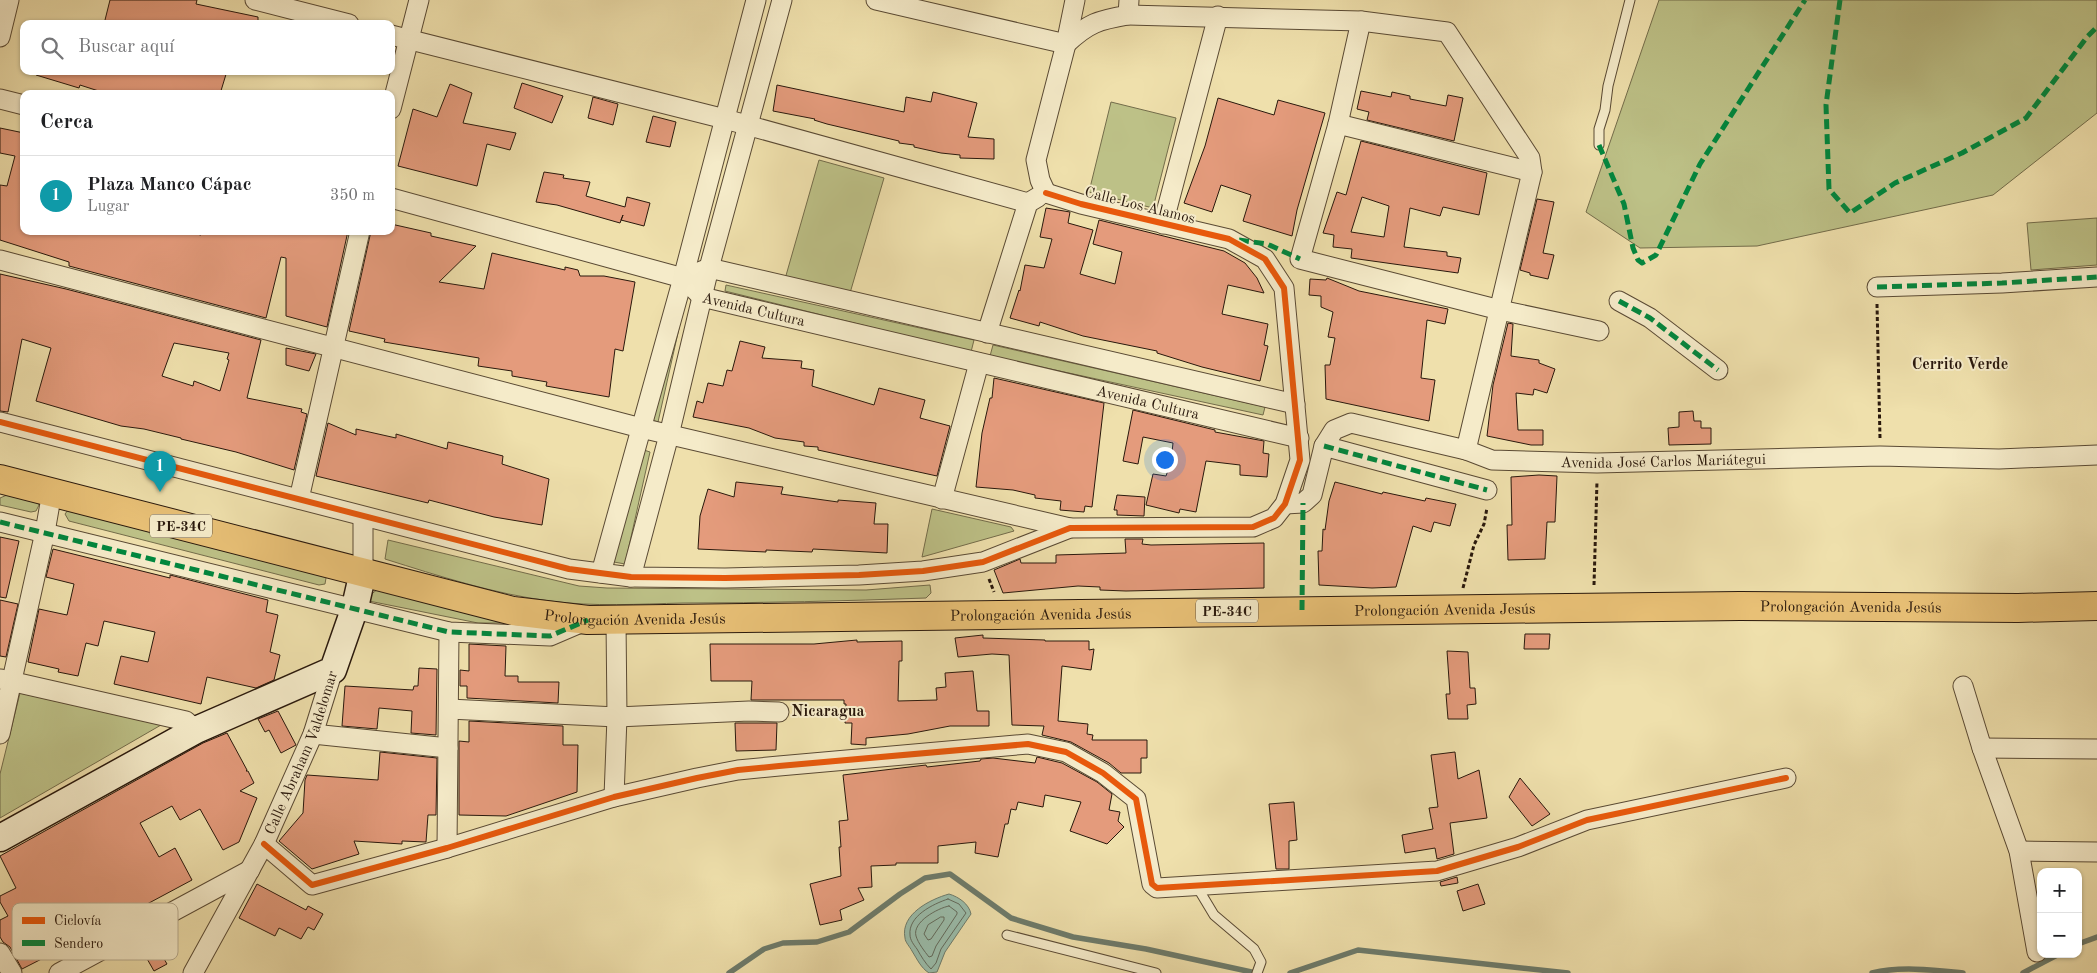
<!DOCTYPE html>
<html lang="es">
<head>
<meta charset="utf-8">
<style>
	body { margin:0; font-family:"Old Standard TT",serif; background:#f6f6f6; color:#202124 }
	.controls { position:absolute; right:15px; bottom:15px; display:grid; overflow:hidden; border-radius:10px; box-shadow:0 1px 4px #0004 }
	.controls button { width:45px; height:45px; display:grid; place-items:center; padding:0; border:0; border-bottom:1px solid #e0e0e0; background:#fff; color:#202124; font:25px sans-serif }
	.you { position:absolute; left:1164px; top:459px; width:18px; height:18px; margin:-12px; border:4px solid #fff; border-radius:50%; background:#1a73e8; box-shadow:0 0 0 8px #1a73e833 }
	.badge { display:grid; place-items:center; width:32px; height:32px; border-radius:50%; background:#0f766e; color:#fff; font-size:16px; font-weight:700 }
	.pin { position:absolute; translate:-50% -41px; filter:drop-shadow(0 1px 2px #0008) }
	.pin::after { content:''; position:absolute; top:26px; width:18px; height:15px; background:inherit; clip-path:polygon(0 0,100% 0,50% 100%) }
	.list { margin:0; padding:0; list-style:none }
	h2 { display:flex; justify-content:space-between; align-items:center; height:65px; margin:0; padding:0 20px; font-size:21px }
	h2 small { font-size:16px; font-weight:400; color:#757577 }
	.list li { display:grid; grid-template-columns:32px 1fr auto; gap:15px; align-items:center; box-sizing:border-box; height:80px; padding:0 20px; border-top:1px solid #e0e0e0 }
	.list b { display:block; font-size:19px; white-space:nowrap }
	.list p { margin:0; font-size:16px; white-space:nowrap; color:#757577 }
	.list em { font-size:16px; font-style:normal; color:#757577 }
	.icon { flex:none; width:28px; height:28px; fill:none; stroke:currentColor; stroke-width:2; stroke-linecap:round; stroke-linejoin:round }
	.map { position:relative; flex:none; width:2097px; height:973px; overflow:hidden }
	.search { position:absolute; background:#fff; box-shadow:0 1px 4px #0004; left:20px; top:20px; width:375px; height:55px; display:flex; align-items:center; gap:12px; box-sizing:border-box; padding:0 18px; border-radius:10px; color:#757577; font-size:19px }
	.panel { position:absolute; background:#fff; box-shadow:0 1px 4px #0004; left:20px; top:90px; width:375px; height:145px; border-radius:10px }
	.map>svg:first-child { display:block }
	.green { fill:#bdc187; stroke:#736c4a }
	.water { fill:#9abdab; stroke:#6d7b6b }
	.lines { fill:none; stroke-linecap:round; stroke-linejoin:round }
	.shore { stroke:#626a5c; stroke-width:1 }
	.stream { stroke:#6d7b6b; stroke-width:5.5 }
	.building { fill:#e49b7c; stroke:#29180c; fill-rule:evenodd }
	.lane-casing { stroke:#5a4a34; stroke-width:11 }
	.street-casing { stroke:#5a4a34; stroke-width:21 }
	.secondary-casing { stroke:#29180c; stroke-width:29 }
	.primary-casing { stroke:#29180c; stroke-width:30 }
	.path { stroke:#29180c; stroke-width:3; stroke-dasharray:4 2.5; stroke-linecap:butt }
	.lane { stroke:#f5ebc9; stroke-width:9 }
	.street { stroke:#f5ebc9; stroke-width:19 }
	.secondary { stroke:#f5ebc9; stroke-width:26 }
	.primary { stroke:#e8c076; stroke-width:28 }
	.quiet { stroke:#00873e; stroke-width:5; stroke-dasharray:10 5; stroke-linecap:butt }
	.cycleway-casing { stroke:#f5ebc9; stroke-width:9 }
	.cycleway { stroke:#e8590c; stroke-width:6 }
	.labels { text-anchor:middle; stroke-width:4; stroke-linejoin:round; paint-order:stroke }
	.shield { fill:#f5ebc9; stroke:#665745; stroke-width:1 }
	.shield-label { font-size:14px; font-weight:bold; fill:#29180c }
	.street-label { font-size:15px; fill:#29180c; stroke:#f5ebc9 }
	.neighbourhood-label { font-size:16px; font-weight:bold; fill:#29180c; stroke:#f5ebc9 }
	.key { fill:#f5ebc9; stroke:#b8ac90; stroke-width:1 }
	.key-label { font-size:14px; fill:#29180c }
</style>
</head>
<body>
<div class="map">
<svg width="2097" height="973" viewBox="0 0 2097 973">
	<rect width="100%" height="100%" fill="#efe0ac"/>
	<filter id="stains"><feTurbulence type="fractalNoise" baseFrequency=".004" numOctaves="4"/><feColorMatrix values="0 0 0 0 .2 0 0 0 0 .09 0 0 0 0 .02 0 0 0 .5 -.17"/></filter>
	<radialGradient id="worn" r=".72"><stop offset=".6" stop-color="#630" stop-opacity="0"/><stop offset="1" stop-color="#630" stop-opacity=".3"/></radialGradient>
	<g class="green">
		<polygon points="1659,0 2097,0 2097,113 1993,195 1757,246 1640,248 1586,212"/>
		<polygon points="1111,102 1176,118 1153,208 1089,192"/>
		<polygon points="819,160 884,178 850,293 785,279"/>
		<polygon points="2097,218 2097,265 2031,270 2027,223"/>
		<polygon points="726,285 974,340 971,352 725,291"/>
		<polygon points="684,306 658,422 645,418"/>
		<polygon points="993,345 1265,407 1263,415 990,356"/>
		<polygon points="638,448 650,452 625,564 614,562"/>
		<polygon points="14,492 37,500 39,505 36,511 31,512 0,505 0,498"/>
		<polygon points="932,509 1011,527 1014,531 922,557"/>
		<polygon points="68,510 323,575 326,578 325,584 319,585 69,521 65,514"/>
		<path d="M 388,540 L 579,586 L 607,588 L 866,590 L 930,585 L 931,593 L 926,598 C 845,601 764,603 683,603 C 639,604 594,607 550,601 C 494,594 439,576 385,559 Z"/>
		<polygon points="378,589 506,623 478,623 369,601 369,596"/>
		<polygon points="20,693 161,725 0,818 0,774"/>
	</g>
	<path class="water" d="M 949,894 C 959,897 969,904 971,914 L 945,952 L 937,972 L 929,973 C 921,968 917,959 912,951 C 910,947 905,942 905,938 C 900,914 931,899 949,894 Z"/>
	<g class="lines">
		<g class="shore">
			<path d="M 948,899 L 959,904 L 966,913 L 941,949 L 936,963 L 931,969 C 925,963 921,956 917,949 C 914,945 910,940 910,935 C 908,916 933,904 948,899 Z"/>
			<path d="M 949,906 L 957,912 L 957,914 L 936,946 L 932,956 L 929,957 C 925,952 918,943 916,936 C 912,922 938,908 949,906 Z"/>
			<polygon points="941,917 944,917 944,920 931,939 928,940 924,934 928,925"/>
		</g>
		<g class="stream">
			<polyline points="2078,944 2097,937"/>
			<polyline points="729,973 764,949 783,943 817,942 849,932 900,894 925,878 950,874 1011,918 1073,937 1146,949 1256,973"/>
			<polyline points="1290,973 1358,950 1568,973"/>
			<path d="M 1872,973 C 1900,966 1934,970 1963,973"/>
			<polyline points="2023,973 2059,954"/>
		</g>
	</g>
	<g class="building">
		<polygon points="110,0 197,0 196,4 258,17 258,24 104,24"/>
		<polygon points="37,71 227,71 220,94 108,94 80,85 79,88 36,75"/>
		<polygon points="522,83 563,96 552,123 514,108"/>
		<polygon points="450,84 472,93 463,123 516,133 510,150 487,144 477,186 398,166 413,109 437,117"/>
		<polygon points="777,85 904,112 906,97 931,102 933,92 977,103 968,137 994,139 994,159 960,158 960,155 941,153 914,147 914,145 899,143 899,141 827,124 814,120 815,119 773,111"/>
		<polygon points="1361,91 1391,97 1392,92 1410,96 1410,99 1446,106 1448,95 1463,98 1454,141 1367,120 1369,112 1357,109"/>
		<polygon points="593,97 618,104 613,125 588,118"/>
		<polygon points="1218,98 1274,115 1278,100 1325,113 1297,210 1292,236 1243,221 1251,195 1221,185 1212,212 1184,203 1205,146"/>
		<polygon points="653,116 676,122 670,147 646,142"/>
		<polygon points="0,128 24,133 24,231 181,231 201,235 202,231 348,231 327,327 286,316 286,258 281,257 266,318 69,266 69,262 0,240 0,185 7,186 15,156 0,153"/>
		<path d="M 1361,141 L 1487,173 L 1479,215 L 1443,207 L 1440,216 L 1410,208 L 1404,247 L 1447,252 L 1447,256 L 1461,258 L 1458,273 L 1351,258 L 1352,249 L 1333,247 L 1334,235 L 1323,233 L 1337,192 L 1346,195 ZM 1362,197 L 1389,206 L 1384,237 L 1351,232 Z"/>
		<polygon points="544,172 564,175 563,178 590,182 586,196 625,207 627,197 650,203 644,226 621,220 623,215 620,223 557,205 536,202"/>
		<polygon points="1537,199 1554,202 1543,253 1554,255 1548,279 1530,275 1530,273 1520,270"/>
		<polygon points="1046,208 1070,212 1068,223 1093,230 1080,274 1115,284 1122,252 1093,244 1099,220 1224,251 1245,263 1257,278 1264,293 1228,285 1222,314 1268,324 1264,345 1268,346 1260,381 1202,367 1157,353 1157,351 1083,336 1040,322 1039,326 1010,318 1019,290 1020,291 1025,265 1044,268 1052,239 1040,237"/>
		<polygon points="391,224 431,233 431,236 476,246 439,282 484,289 492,253 565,270 565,267 578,270 580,276 604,276 635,282 623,351 615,349 609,397 546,386 547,382 512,376 512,371 478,366 479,358 384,342 385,339 349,331 371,231 391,231"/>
		<path d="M 0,274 L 66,289 L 261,340 L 247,398 L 302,409 L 301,412 L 307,414 L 294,470 L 236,452 L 181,439 L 181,438 L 144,429 L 121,426 L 36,401 L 51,348 L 22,339 L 8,412 L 0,411 ZM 174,343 L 229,353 L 227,359 L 229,360 L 220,391 L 194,381 L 193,386 L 162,376 Z"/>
		<polygon points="1327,278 1359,291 1448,309 1445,324 1427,320 1421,378 1435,380 1429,421 1326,399 1325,365 1330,365 1335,338 1328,337 1333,312 1321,307 1321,296 1309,295 1310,279 1326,280"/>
		<polygon points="1508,323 1513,324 1511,356 1539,360 1539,363 1555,369 1547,393 1534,389 1533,395 1516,393 1518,430 1543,430 1543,445 1531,445 1487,436 1493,385"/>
		<polygon points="740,341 765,347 762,358 802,361 801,368 814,370 812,386 874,405 879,388 925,400 920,418 950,426 937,476 818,450 818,447 804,446 804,442 775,438 749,428 693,417 697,401 703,403 708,383 723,386 727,370 732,371"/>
		<polygon points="286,348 316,354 309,371 286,365"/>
		<polygon points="994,378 1104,403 1092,507 1085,506 1084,512 1060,510 1061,501 1035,498 1035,495 1013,490 976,487 982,433 990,398 992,398"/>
		<polygon points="1133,410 1215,430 1215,432 1264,441 1263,453 1269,454 1267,477 1240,475 1240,465 1206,461 1196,512 1180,509 1179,513 1146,505 1153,474 1166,476 1171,462 1173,443 1143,437 1138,464 1123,461"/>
		<polygon points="1693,411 1694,421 1701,421 1701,428 1711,428 1711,444 1669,445 1668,428 1679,427 1679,412"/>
		<polygon points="328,423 356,435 356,429 396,438 396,434 447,449 448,442 503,456 502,464 549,479 542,525 494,517 429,500 428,503 316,476"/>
		<polygon points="1539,475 1557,476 1555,522 1547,522 1545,559 1508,560 1507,525 1512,525 1511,477"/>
		<polygon points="736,482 783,487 781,494 838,502 838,500 876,503 874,524 888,524 887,553 813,549 812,552 766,550 766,552 698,549 700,516 708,489 734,497"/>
		<polygon points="1335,482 1382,494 1383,492 1425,501 1426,498 1456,504 1450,526 1434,522 1431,532 1413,526 1396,587 1372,588 1319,585 1318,551 1322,551 1323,529 1325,530 1329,501"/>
		<polygon points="1117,495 1145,497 1144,516 1117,515 1117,510 1114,510"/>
		<polygon points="0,537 19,541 6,598 0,597"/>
		<polygon points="1125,539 1143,539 1142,544 1151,545 1264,543 1264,588 1126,591 1100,590 1100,587 1078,586 1003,593 994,570 1020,559 1021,563 1056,563 1056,555 1126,553"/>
		<polygon points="53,549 170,578 170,575 268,600 266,612 278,615 270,652 280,655 274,680 256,688 207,677 201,704 114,684 121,656 148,662 155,632 104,621 98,646 86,643 78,676 58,672 59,669 28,662 39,609 67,615 74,584 46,577"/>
		<polygon points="0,600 18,604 6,657 0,656"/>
		<polygon points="1525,634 1550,634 1549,649 1524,649"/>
		<polygon points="983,635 983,638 1045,640 1045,641 1089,641 1089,650 1094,649 1091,670 1062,666 1058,721 1088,724 1087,734 1093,735 1092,740 1147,740 1147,758 1141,758 1141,773 1121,773 1109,763 1071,742 1042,735 1044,726 1012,725 1009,655 992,654 958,657 955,638"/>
		<polygon points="857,640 857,642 902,641 902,661 899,661 898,701 937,700 936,688 946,687 945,673 973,671 977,711 989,711 989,726 950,726 908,734 866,738 866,745 851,744 852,723 845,723 846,704 844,704 844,700 751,700 752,681 711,681 710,644 814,644"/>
		<polygon points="469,644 506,646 505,676 518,676 518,682 559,682 558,703 467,698 467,686 460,686 460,670 469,671"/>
		<polygon points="1447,651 1468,652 1470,688 1475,688 1476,704 1467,705 1468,719 1448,719 1446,694 1450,694"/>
		<polygon points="419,668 437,669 436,735 411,733 412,711 379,708 377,729 342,726 345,686 413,690 414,686 418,686"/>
		<polygon points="278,711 296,745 281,753 269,730 265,732 258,719"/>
		<polygon points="469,721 563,726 563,745 578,745 577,792 506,816 459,815 459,741 469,742"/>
		<polygon points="735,723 777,723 776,750 736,751"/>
		<polygon points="227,733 247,770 246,771 248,771 254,783 240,791 257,798 239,842 223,850 200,809 180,820 172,806 140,823 159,857 175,848 192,880 106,926 96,908 60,927 69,945 22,969 10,947 3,942 0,937 0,920 8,916 0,902 0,896 16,888 0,856 203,743"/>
		<polygon points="380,752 437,758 436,815 428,815 426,842 402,841 402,844 354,841 359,854 312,869 279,841 303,813 305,780 307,775 378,780"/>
		<polygon points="1455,752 1458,779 1479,770 1487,818 1450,823 1454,854 1437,859 1435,848 1405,853 1402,835 1433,829 1429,808 1438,807 1431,755"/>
		<polygon points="1037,757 1062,763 1097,782 1112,794 1109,810 1120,812 1118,821 1124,827 1107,844 1070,831 1081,802 1045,795 1043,807 1018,802 1016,810 1011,809 1008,824 1005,824 998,857 975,853 976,842 938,846 938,863 896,863 896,865 871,866 872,887 858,888 864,900 840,910 842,920 820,925 810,884 841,876 839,847 841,847 839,821 848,820 843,775 926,765 927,767 980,761 981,759 993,758 1035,763"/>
		<polygon points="1520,778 1550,814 1532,826 1509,797"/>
		<polygon points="1294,802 1297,840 1289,841 1289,869 1276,869 1269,804"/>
		<polygon points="1457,877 1458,883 1441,886 1440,882"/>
		<polygon points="257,884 306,910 308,906 323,914 314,930 308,927 301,939 279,928 275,936 239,918"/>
		<polygon points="1478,884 1485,904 1463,911 1457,891"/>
		<polygon points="151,936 167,964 154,971 138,943"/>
	</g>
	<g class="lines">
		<g class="lane-casing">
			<g id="lane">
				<polyline points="1599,145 1599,129 1605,110 1608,86 1630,0"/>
				<polyline points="1196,885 1214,915 1254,949 1261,962 1257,973"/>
				<polyline points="1007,935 1156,973"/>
			</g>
		</g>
		<g class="street-casing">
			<g id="street">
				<polyline points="255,0 349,24"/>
				<path d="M 876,0 L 1066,44 C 1088,23 1099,20 1128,15 L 1129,0"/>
				<polyline points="1128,15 1361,21 1447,32 1530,158 1532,172 1466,450"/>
				<polyline points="1361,21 1338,124 1300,259 1500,310 1599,331"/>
				<polyline points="391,35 725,119 1028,203"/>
				<polyline points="0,37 9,0"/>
				<polyline points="0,99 24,105"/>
				<polyline points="391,109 419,0"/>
				<polyline points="1338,124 1532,172"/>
				<polyline points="1046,193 1040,180 1036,160 1066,44 1075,0"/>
				<polyline points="391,198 683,278"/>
				<polyline points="1163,224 1218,16"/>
				<polyline points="0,260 641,428 1070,528"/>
				<path id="s1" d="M 683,278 L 702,297 L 1299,438"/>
				<polyline points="683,278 709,268 1295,404"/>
				<polyline points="1877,287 2002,283 2097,277"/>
				<polyline points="1619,301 1650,318 1718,370"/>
				<polyline points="987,333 1028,203 1038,197"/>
				<polyline points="0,422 569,569 631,577 725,578 859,575 923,571 983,562 1070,528 1253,527 1274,518 1285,504 1300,460 1284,288 1265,259 1229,239 1081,204 1046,193"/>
				<polyline points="1324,446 1487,490"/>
				<polyline points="299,499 360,231"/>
				<polyline points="942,499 979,363"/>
				<path id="s2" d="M 1285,504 L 1303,503 L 1312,495 L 1324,446 L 1334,430 L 1351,423 L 1466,450 L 1492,460 L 1597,463 L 1880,456 L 1999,459 L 2097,455"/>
				<polyline points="0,522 449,632 550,636 585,621"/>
				<polyline points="363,572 363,517"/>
				<polyline points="601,573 683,278 756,0"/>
				<polyline points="631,577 669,435 709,268 782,0"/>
				<polyline points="1,679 186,721 196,730"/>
				<polyline points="1963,686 1982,748 2019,851 2037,952"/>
				<polyline points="449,709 617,717 749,711 779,712"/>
				<polyline points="0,734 45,532 52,492"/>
				<polyline points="313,734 448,748"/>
				<polyline points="1982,748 2097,749"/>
				<polyline points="614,797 617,717 616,621"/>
				<polyline points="264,844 312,885 447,848 614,797 697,778 738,770 779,766 1028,744 1066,752 1103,773 1136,799 1152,884 1157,888 1437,871 1518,847 1587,820 1786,778"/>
				<polyline points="447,848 449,632"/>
				<polyline points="2019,851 2097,852"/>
				<polyline points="0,953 12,973"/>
				<polyline points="59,973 250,870"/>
				<path id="s3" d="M 193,973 L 264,844 L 313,734 L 333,670"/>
			</g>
		</g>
		<g class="secondary-casing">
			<polyline id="secondary" points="0,838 196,730 333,670 355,607 363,572"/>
		</g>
		<g class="primary-casing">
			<g id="primary">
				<path id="s4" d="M 0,479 L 513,611 L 588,620 L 1740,606 L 2018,608 L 2097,606"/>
			</g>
		</g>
		<g class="path">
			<polyline points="1877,304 1880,438"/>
			<polyline points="989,579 994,592"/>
			<polyline points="1594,585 1597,481"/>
			<polyline points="1463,588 1474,545 1484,524 1487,508"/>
		</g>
		<use href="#lane" class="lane"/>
		<use href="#street" class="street"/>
		<use href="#secondary" class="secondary"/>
		<use href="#primary" class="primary"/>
		<g class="quiet">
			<polyline points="1840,0 1826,105 1829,189 1850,213 1895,183 1962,153 2026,118 2087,37 2097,27"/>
			<polyline points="1599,145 1624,204 1633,248 1638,260 1642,263 1656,255 1700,164 1805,0"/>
			<polyline points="1239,240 1267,244 1300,259"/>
			<polyline points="1877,287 2002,283 2097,277"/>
			<polyline points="1619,301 1650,318 1718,370"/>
			<polyline points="1324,446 1487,490"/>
			<polyline points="0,522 449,632 550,636 588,620"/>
			<polyline points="1302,610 1303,503"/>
		</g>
		<g class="cycleway-casing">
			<g id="cycleway">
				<polyline points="0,422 569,569 631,577 725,578 859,575 923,571 983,562 1070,528 1253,527 1274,518 1285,504 1300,460 1284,288 1265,259 1229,239 1081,204 1046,193"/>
				<polyline points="264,844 312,885 447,848 614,797 697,778 738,770 779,766 1028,744 1066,752 1103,773 1136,799 1152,884 1157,888 1437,871 1518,847 1587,820 1786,778"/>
			</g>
		</g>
		<use href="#cycleway" class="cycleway"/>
	</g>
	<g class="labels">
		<g class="shield">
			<rect x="150" y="514.5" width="62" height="23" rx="4"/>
			<rect x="1196" y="599.5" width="62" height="23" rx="4"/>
		</g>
		<g class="shield-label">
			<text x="181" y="531">PE-34C</text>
			<text x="1227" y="616">PE-34C</text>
		</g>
		<g class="street-label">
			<text transform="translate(1140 205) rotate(14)" y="5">Calle Los Alamos</text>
			<text dy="5" stroke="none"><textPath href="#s1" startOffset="80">Avenida Cultura</textPath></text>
			<text dy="5" stroke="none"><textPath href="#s1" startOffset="485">Avenida Cultura</textPath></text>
			<text dy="5" stroke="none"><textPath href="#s2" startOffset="435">Avenida José Carlos Mariátegui</textPath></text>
			<text dy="5" stroke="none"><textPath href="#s4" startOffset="1868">Prolongación Avenida Jesús</textPath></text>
			<text dy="5" stroke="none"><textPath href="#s4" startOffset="1462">Prolongación Avenida Jesús</textPath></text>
			<text dy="5" stroke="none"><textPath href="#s4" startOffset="1058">Prolongación Avenida Jesús</textPath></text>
			<text dy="5" stroke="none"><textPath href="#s4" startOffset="652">Prolongación Avenida Jesús</textPath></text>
			<text dy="5" stroke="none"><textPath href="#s3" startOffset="246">Calle Abraham Valdelomar</textPath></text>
		</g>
		<g class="neighbourhood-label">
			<text x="1960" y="369">Cerrito Verde</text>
			<text x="828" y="716">Nicaragua</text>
		</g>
	</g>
	<rect x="12" y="903" width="166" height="57" rx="8" class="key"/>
	<rect x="22" y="917" width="23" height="7" fill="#e8590c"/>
	<rect x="22" y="940" width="23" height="6" fill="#00873e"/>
	<g class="key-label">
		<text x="54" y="925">Ciclovía</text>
		<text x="54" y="948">Sendero</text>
	</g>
	<rect width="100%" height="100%" filter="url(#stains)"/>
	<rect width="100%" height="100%" fill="url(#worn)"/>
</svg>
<div class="controls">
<button>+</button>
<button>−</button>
</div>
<div class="you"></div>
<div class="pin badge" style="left:160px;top:492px;background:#0f9aa8">1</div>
<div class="search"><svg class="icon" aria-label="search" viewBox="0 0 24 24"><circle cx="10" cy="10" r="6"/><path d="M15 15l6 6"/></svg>Buscar aquí</div>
<section class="panel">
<h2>Cerca<small></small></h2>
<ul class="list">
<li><span class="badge" style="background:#0f9aa8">1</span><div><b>Plaza Manco Cápac</b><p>Lugar</p></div><em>350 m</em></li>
</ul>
</section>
</div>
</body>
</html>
